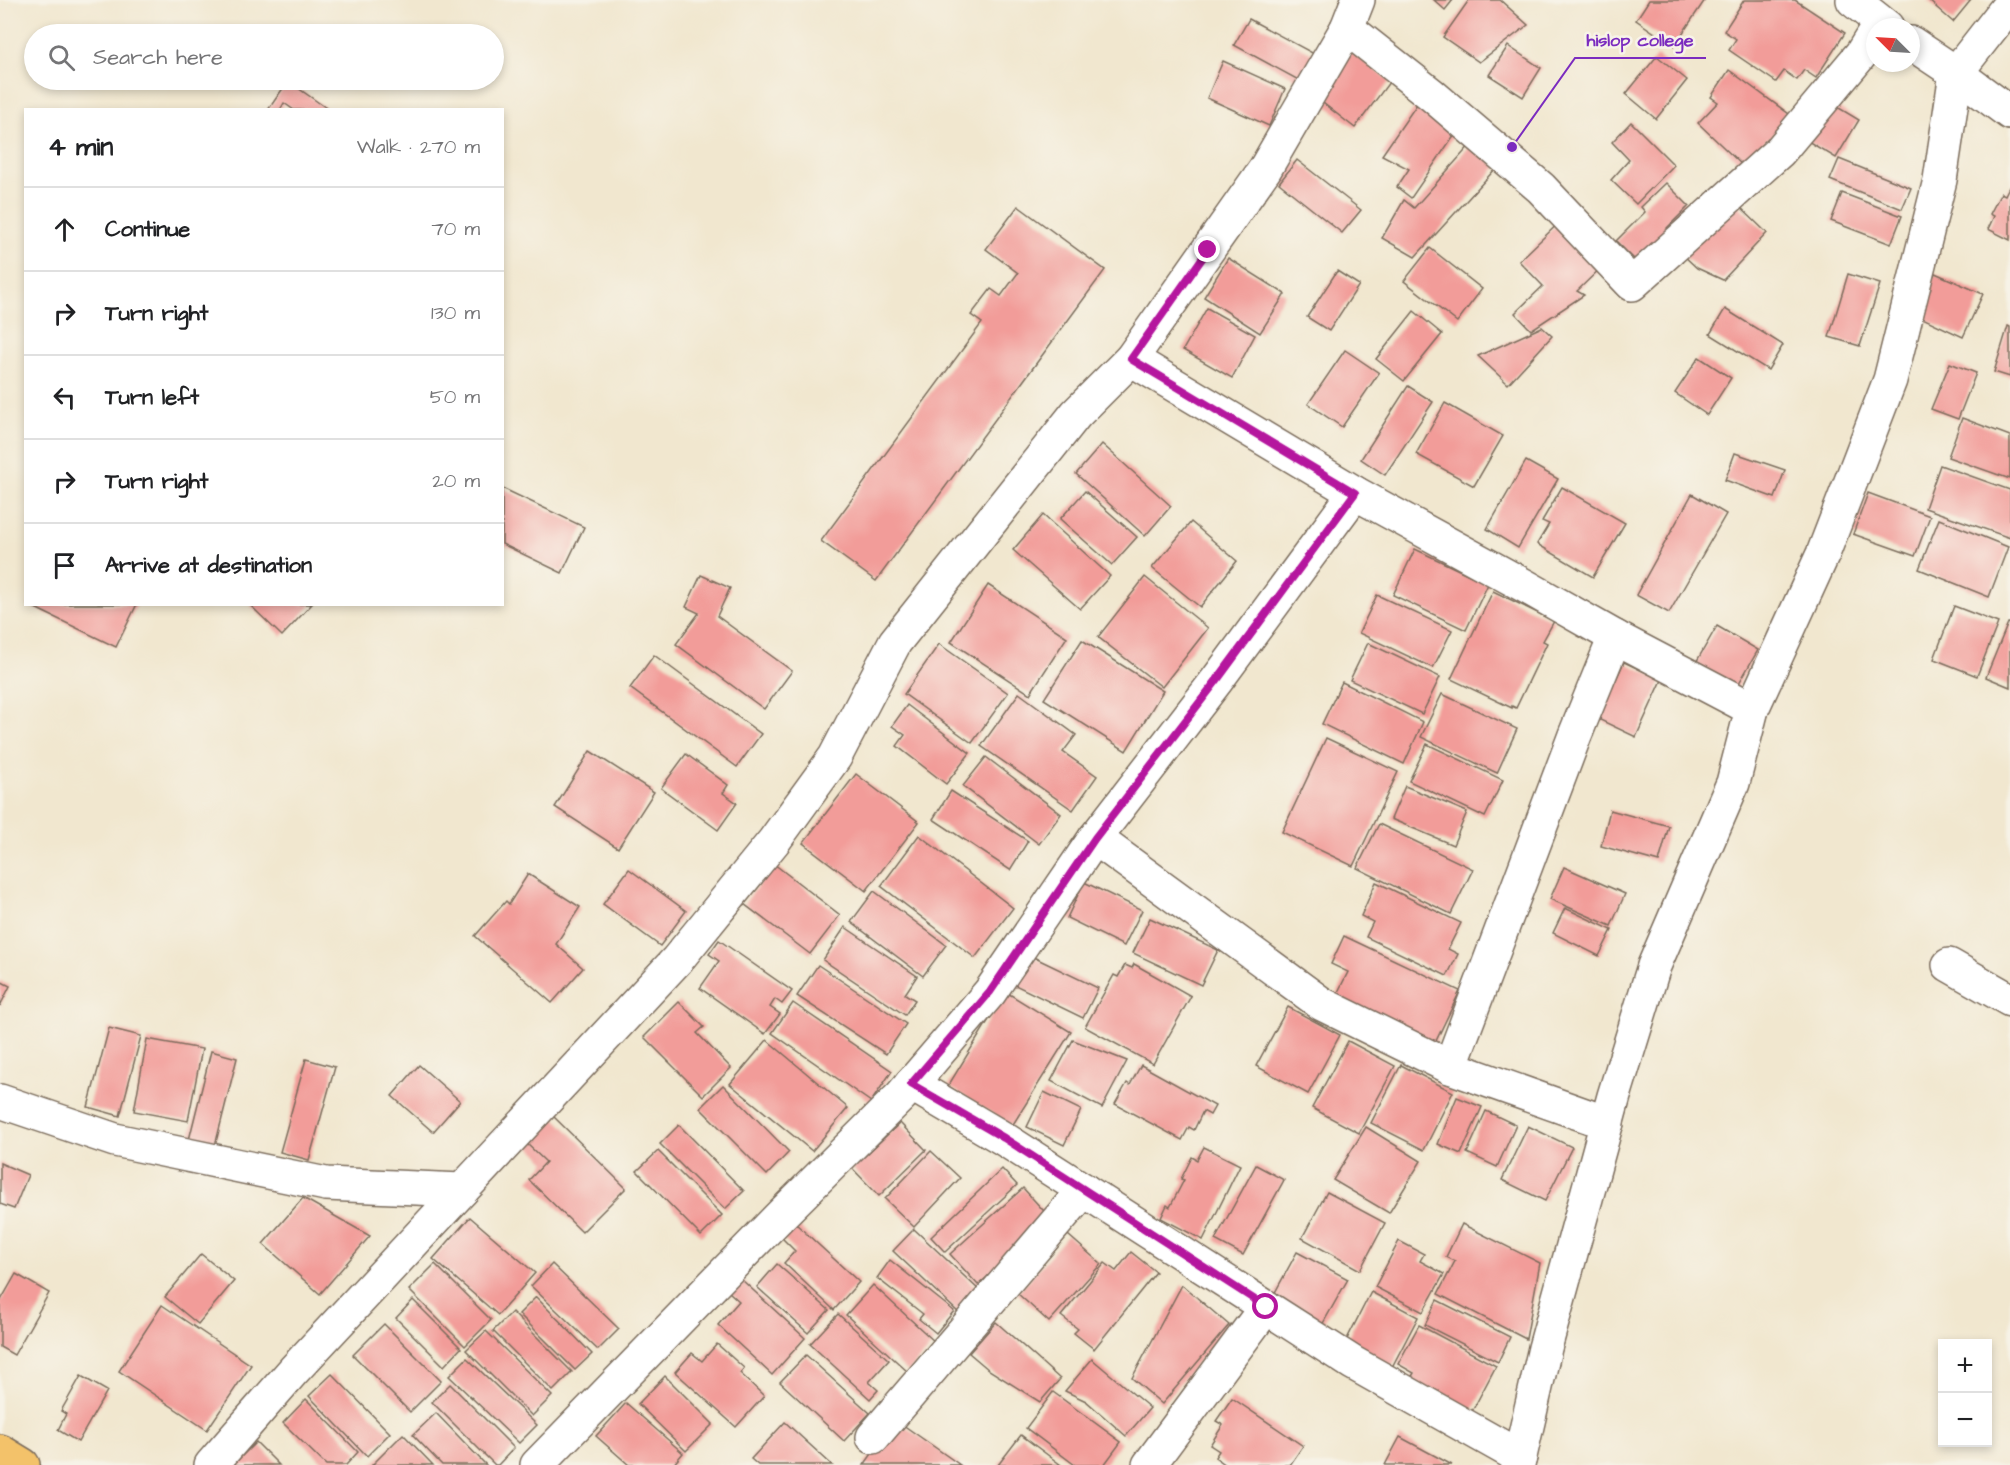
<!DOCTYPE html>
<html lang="en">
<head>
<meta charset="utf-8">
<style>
	body { margin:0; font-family:"Architects Daughter",sans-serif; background:#f6f6f6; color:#202124 }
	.controls { position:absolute; right:18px; bottom:18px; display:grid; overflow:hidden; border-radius:0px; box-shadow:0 3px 9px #0003 }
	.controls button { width:54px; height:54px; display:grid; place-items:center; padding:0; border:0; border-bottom:2px solid #e0e0e0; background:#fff; color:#202124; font:30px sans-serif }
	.compass { position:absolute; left:1866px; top:18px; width:54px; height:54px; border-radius:50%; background:#fff; box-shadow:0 3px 9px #0003; rotate:294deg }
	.stop { position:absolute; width:18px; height:18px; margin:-14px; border:4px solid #b5179e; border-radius:50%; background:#fff }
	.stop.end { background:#b5179e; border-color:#fff; box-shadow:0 2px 6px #0008 }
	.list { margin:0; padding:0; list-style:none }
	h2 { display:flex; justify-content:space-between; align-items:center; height:78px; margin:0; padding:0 24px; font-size:26px }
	h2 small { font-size:20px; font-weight:400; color:#757577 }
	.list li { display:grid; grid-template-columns:39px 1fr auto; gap:18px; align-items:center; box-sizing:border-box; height:84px; padding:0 24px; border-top:2px solid #e0e0e0 }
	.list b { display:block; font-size:22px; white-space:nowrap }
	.list em { font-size:20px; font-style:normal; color:#757577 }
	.icon { flex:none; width:33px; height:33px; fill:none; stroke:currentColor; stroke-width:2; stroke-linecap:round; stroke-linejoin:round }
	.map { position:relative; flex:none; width:2010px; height:1465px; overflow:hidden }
	.search { position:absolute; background:#fff; box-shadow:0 3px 9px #0003; left:24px; top:24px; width:480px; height:66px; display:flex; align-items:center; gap:15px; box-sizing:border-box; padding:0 21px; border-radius:33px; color:#757577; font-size:22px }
	.panel { position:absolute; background:#fff; box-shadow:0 3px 9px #0003; left:24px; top:108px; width:480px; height:498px; border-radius:0px }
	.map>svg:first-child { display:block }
	.building { fill:#f29c99 }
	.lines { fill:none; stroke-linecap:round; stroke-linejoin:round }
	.minor-casing { stroke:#7b6c5c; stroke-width:36 }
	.major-casing { stroke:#7b6c5c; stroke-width:36 }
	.minor { stroke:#fff; stroke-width:33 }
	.major { stroke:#f3c26a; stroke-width:33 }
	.route { stroke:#b5179e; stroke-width:8 }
	.leader { fill:none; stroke:#7b2cbf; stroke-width:2 }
	.callout-dot { fill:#7b2cbf; stroke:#f7f3e8; stroke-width:2 }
	.callout-label { font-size:18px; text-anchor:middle; font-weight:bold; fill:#7b2cbf; stroke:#f7f3e8; stroke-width:5; stroke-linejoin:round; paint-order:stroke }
</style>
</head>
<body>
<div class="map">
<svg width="2010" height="1465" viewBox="0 0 2010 1465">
	<rect width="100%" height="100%" fill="#f7f3e8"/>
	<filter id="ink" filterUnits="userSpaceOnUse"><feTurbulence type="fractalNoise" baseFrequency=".0167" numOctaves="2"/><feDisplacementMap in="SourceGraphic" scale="12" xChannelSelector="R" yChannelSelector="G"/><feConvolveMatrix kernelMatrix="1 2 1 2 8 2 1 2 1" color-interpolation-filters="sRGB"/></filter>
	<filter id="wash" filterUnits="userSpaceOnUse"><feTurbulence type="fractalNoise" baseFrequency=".008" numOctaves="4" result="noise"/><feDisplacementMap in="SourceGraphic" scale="24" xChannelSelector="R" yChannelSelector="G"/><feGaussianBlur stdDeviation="1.35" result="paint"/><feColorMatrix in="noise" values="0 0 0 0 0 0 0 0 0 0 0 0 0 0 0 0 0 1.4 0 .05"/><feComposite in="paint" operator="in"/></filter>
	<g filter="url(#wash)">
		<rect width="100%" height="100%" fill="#f1e7cf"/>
		<g id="blocks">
			<g class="building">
				<polygon points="1434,0 1453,0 1445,10"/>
				<polygon points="1469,0 1500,0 1528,25 1479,62 1443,37"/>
				<polygon points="1649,0 1705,0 1674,46 1636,20"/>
				<polygon points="1744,0 1795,0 1845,33 1816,78 1804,70 1797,80 1784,71 1776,82 1729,50 1736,39 1724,31"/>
				<polygon points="1928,0 1971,0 1953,22"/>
				<polygon points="1249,19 1318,56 1304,83 1234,45"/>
				<polygon points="1508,46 1541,68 1523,97 1489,75"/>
				<polygon points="1349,50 1390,81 1355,128 1314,96"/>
				<polygon points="1657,56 1687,80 1656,119 1626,94"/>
				<polygon points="1223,61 1285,89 1269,126 1207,98"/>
				<polygon points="1729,70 1789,114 1770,140 1768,138 1742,165 1698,123 1718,102 1711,97"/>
				<polygon points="288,81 329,110 294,110 284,103 280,110 268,110"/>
				<polygon points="1824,99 1859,120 1836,158 1801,137"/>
				<polygon points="1419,101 1459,128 1411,198 1397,187 1409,169 1382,155"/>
				<polygon points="1631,122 1674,165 1636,204 1611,180 1629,160 1612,142"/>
				<polygon points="1472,143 1497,167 1415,257 1382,238 1404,200 1414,208"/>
				<polygon points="1839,159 1911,188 1902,209 1830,180"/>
				<polygon points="1297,160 1361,210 1342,233 1279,183"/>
				<polygon points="1666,183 1689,206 1667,228 1674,235 1641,266 1616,241 1645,212 1641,207"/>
				<polygon points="2010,185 2010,240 1988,229 1994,216 1990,214 2001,193 2005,195"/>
				<polygon points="1842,193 1902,216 1891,244 1831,221"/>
				<polygon points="1733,200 1767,233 1723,280 1697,268 1682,254"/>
				<polygon points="1018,206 1105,270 876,581 821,541 982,323 971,315 991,289 1001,296 1018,273 986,249"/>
				<polygon points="1565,217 1608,261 1577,291 1584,295 1531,330 1515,313 1543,286 1519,261"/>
				<polygon points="1430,248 1482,289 1457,322 1404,281"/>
				<polygon points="1228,258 1285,294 1260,333 1204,297"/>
				<polygon points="1337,271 1359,285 1329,331 1307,317"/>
				<polygon points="1935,273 1983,294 1963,337 1916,315"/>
				<polygon points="1848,274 1880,284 1860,346 1829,337"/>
				<polygon points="1207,308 1255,335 1232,378 1183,350"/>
				<polygon points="1725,309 1783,345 1768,370 1710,334"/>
				<polygon points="1414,311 1442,334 1404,381 1376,359"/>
				<polygon points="2008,326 2010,327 2010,377 1994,372"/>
				<polygon points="1542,327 1552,336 1508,384 1478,356"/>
				<polygon points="1345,350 1379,373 1342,427 1308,404"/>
				<polygon points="1699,357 1731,378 1707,415 1675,393"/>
				<polygon points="1950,363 1976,373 1958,419 1931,409"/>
				<polygon points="1408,386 1433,402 1385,475 1361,459"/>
				<polygon points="1445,403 1503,436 1474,486 1416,454"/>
				<polygon points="1962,418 2010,436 2010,479 1948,457"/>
				<polygon points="1102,444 1171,506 1145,536 1076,474"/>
				<polygon points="1735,453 1785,470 1775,498 1725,480"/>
				<polygon points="1526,461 1558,479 1518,548 1487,529"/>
				<polygon points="1940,465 2010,490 2010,538 1925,508"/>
				<polygon points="1562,487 1625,523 1593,577 1537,544 1549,524 1542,521"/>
				<polygon points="502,488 584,527 562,573 502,544"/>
				<polygon points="1085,491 1137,537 1112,565 1060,519"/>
				<polygon points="1868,493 1930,516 1915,556 1853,534"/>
				<polygon points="1692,494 1726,514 1669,613 1636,595"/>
				<polygon points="1043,515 1110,576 1080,609 1013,550"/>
				<polygon points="1939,519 2008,547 1989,597 1919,569"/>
				<polygon points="1191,522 1237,561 1200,607 1152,568"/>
				<polygon points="1415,549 1488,584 1466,630 1393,595"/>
				<polygon points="701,575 730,588 717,616 792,671 764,709 676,644 699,613 686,607"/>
				<polygon points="1145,577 1208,628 1162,687 1098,637"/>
				<polygon points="988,585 1067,637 1030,694 951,642"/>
				<polygon points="1493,591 1554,621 1543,641 1547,643 1516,708 1512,706 1512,708 1451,679"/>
				<polygon points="1377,595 1452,630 1433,668 1359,633"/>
				<polygon points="27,604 137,604 116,647"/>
				<polygon points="253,604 312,604 282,636 251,606"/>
				<polygon points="1954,606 1998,623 1977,676 1934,659"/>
				<polygon points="2008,623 2010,623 2010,687 1986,677"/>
				<polygon points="1717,626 1758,650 1735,690 1694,666"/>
				<polygon points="1082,640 1163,691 1126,751 1044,699"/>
				<polygon points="1368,643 1440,677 1422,714 1350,680"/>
				<polygon points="939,644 1008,693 972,743 904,694"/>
				<polygon points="654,655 761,734 737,767 630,688"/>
				<polygon points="1624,662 1662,680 1636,737 1598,719"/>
				<polygon points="1342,682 1423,722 1404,764 1322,724"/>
				<polygon points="1019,693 1076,735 1063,752 1097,776 1073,810 981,746"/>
				<polygon points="1442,694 1517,729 1497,773 1421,737"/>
				<polygon points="907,705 970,753 946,784 897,746 905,735 892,726"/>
				<polygon points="1326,738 1398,772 1353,866 1282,832"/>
				<polygon points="1427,744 1503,780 1485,817 1409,781"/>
				<polygon points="590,751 654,792 618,848 555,807"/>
				<polygon points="686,754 728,785 723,793 737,803 718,830 661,788"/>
				<polygon points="986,757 1061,814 1039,844 963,786"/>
				<polygon points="856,774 919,822 866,891 803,843"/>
				<polygon points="1405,786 1467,812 1453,845 1391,819"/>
				<polygon points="951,791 1028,841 1010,870 933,819"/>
				<polygon points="1610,810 1669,826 1659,862 1601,846"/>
				<polygon points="1379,824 1473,869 1451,914 1357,868"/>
				<polygon points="919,835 1013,908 975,958 881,886"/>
				<polygon points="774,864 840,915 810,954 744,904"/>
				<polygon points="1564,867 1625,894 1611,926 1550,899"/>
				<polygon points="629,869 686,911 660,946 603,904"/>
				<polygon points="528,874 580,907 556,944 583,968 552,1003 475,936 506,901 509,904"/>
				<polygon points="1084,882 1142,910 1124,946 1067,918"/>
				<polygon points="1376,882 1461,923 1448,949 1458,954 1447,976 1366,937 1373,922 1361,916"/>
				<polygon points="874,891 946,945 923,976 851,922"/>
				<polygon points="1565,908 1612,930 1599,956 1553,933"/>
				<polygon points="1150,918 1218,950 1201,985 1133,953"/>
				<polygon points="845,927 917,976 905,994 915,1000 905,1015 823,960"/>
				<polygon points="1344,936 1460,991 1434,1045 1333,1002 1348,972 1331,964"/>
				<polygon points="719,940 792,991 782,1004 775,999 770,1007 780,1014 765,1034 700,988 719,961 709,954"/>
				<polygon points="1029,955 1098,988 1083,1018 1015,985"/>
				<polygon points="1134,964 1191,996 1153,1064 1085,1027 1114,975 1118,977 1125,965 1132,968"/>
				<polygon points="818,965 906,1024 886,1054 797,996"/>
				<polygon points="0,981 10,986 0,1006"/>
				<polygon points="1006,992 1071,1032 1012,1126 948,1086"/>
				<polygon points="679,1002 704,1027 697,1033 731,1068 703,1096 644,1037"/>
				<polygon points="793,1003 892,1071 871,1102 772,1033"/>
				<polygon points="1288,1007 1340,1035 1308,1094 1256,1066"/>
				<polygon points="109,1028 141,1036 120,1116 88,1107"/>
				<polygon points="147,1039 202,1049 188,1121 134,1111"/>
				<polygon points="767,1040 848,1108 812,1151 730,1084"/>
				<polygon points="1073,1040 1127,1061 1102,1108 1051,1081"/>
				<polygon points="1348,1041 1395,1066 1359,1133 1312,1108"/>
				<polygon points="211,1051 237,1058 214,1150 188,1144"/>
				<polygon points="306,1059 335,1067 309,1160 280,1152"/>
				<polygon points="419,1065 460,1101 433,1132 392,1096"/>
				<polygon points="1141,1065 1215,1106 1210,1115 1203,1111 1194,1130 1189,1127 1182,1140 1115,1104 1127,1083 1130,1085"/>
				<polygon points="1401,1065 1453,1092 1424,1150 1371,1123"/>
				<polygon points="723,1085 789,1152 767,1175 700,1108"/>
				<polygon points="1044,1092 1081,1110 1064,1145 1027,1127"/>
				<polygon points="1457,1097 1482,1107 1461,1154 1438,1144"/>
				<polygon points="1486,1111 1516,1125 1497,1167 1467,1153"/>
				<polygon points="552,1115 626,1188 582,1232 529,1180 546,1162 525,1142"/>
				<polygon points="900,1123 926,1150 879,1196 852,1168"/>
				<polygon points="679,1125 744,1191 725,1209 660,1144"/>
				<polygon points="1528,1126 1572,1147 1545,1201 1502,1180"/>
				<polygon points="1366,1127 1421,1161 1389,1213 1333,1180"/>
				<polygon points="1204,1147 1240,1165 1203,1240 1161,1218 1167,1205 1170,1207 1184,1180 1181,1179 1192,1157 1197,1160"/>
				<polygon points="658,1151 722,1215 701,1236 637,1171"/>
				<polygon points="931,1151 960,1178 914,1227 885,1199"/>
				<polygon points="0,1163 28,1175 14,1209 0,1204"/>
				<polygon points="1256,1165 1284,1180 1243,1255 1215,1240"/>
				<polygon points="1002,1169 1017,1185 945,1252 931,1237"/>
				<polygon points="1023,1188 1052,1220 978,1285 950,1254"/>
				<polygon points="1327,1192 1385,1223 1360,1270 1302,1238"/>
				<polygon points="303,1198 370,1236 320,1294 263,1244"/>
				<polygon points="470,1217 535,1273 498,1315 433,1259"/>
				<polygon points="795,1223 859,1282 834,1310 784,1263 795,1251 782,1238"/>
				<polygon points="1462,1224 1540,1263 1526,1339 1438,1294 1455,1261 1446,1257"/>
				<polygon points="914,1229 980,1291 959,1313 893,1251"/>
				<polygon points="1068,1235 1101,1264 1049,1322 1017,1293"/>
				<polygon points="1399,1241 1424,1254 1420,1261 1444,1274 1423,1312 1375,1287"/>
				<polygon points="1131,1252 1156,1272 1094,1349 1074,1333 1078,1329 1061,1316 1105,1263 1116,1271"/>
				<polygon points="1297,1252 1348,1279 1322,1325 1272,1298"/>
				<polygon points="201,1254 234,1281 198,1324 165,1297"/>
				<polygon points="890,1260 954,1311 936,1333 919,1319 923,1314 877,1278"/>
				<polygon points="435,1264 491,1320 465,1346 409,1290"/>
				<polygon points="552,1264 619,1329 598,1350 531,1286"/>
				<polygon points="777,1264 829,1310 808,1333 757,1287"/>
				<polygon points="16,1274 49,1293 14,1355 0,1347 0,1302"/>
				<polygon points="741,1279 805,1338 772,1375 718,1325 739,1301 729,1292"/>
				<polygon points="873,1285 935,1342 908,1372 846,1315"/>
				<polygon points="1182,1285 1229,1325 1162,1404 1132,1378"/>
				<polygon points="1371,1292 1418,1317 1392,1367 1345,1343"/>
				<polygon points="536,1297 592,1354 575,1370 519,1314"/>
				<polygon points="413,1300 461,1348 444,1366 396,1318"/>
				<polygon points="1437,1300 1510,1337 1498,1362 1425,1325"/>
				<polygon points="162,1305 251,1365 207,1430 119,1371"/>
				<polygon points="512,1312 572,1372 553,1391 493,1331"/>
				<polygon points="838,1314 889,1360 869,1382 878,1390 870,1399 810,1344"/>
				<polygon points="996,1322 1060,1379 1040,1402 989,1370 969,1353"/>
				<polygon points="384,1324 441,1381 410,1412 353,1355"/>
				<polygon points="1419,1325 1496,1366 1469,1417 1408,1383 1414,1373 1398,1364"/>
				<polygon points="486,1331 552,1396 532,1416 466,1350"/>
				<polygon points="717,1344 744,1368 740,1373 764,1396 736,1427 675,1372 692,1353 702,1361"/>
				<polygon points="806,1355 870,1413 844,1441 780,1382"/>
				<polygon points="467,1358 537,1425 519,1443 449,1376"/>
				<polygon points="1092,1359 1150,1408 1126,1436 1086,1401 1065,1391"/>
				<polygon points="332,1374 390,1433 367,1456 309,1396"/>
				<polygon points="81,1376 107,1391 78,1442 58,1430 66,1414 61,1411"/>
				<polygon points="665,1376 713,1424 686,1451 638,1404"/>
				<polygon points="450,1384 514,1448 498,1465 495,1465 432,1402"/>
				<polygon points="1053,1392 1121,1442 1104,1465 1075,1465 1026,1428"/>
				<polygon points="1232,1398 1303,1446 1290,1465 1226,1465 1215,1457 1219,1451 1210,1445 1223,1425 1216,1421"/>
				<polygon points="306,1399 358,1452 346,1465 326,1465 283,1423"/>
				<polygon points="626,1403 683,1453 673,1465 629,1465 596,1436"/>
				<polygon points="436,1413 486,1465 442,1465 413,1435"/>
				<polygon points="896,1420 960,1465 864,1465"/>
				<polygon points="785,1422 832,1465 758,1465 751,1459"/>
				<polygon points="403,1434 433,1465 372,1465"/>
				<polygon points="1021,1435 1061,1465 998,1465"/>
				<polygon points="1400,1437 1452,1465 1385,1465"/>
				<polygon points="256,1442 279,1465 233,1465"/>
			</g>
		</g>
	</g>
	<g filter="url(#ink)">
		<use href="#blocks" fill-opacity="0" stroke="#7b6c5c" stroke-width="1.5"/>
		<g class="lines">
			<g class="minor-casing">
				<g id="minor">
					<polyline points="1853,0 1887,27"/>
					<polyline points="1347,28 1432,95 1541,188 1632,284 1780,151 1862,53 1875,32"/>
					<polyline points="1911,43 1956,73 2010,113"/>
					<polyline points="1131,359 1355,493 1527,587 1615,637 1752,709"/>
					<polyline points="1095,838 1322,1004 1450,1067 1607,1123"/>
					<polyline points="1949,965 2010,1000"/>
					<polyline points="1450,1067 1575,735 1615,637"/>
					<polyline points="911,1084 1004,1139 1353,1363 1520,1457"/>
					<polyline points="0,1101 115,1140 326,1184 462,1190"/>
					<polyline points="873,1437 1084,1190"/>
					<polyline points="211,1465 294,1370 677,960 774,841 835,757 895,642 1076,414 1131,359 1265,169 1347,28 1358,0"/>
					<polyline points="537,1465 781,1215 901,1096 990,992 1095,838 1217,680 1355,493"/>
					<polyline points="1149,1465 1266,1307"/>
					<polyline points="1518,1465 1545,1348 1614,1096 1654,966 1733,783 1752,709 1823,554 1890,380 1940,180 1956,73 2010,4"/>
				</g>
			</g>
			<g class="major-casing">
				<polyline id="major" points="0,1451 23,1465"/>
			</g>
			<use href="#minor" class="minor"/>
			<use href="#major" class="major"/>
		</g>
	</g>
	<g class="lines" filter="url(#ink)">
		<polyline class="route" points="1208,250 1131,359 1355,493 1217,680 1095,838 990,992 911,1084 1004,1138 1266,1307"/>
	</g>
	<path class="leader" d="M1512 147L1575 58H1706"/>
	<circle class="callout-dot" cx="1512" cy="147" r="6"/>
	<g class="callout-label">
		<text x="1640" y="46">hislop college</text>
	</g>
</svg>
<div class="controls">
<button>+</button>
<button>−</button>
</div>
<svg class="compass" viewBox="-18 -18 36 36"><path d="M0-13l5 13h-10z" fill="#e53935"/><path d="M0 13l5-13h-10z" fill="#757577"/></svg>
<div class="stop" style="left:1266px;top:1307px"></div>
<div class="stop end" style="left:1208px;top:250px"></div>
<div class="search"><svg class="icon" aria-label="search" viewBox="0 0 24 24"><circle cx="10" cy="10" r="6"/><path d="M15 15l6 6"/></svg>Search here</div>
<section class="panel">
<h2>4 min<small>Walk · 270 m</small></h2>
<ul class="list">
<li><svg class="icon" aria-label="ahead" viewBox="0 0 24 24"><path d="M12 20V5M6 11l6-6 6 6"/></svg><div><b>Continue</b></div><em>70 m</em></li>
<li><svg class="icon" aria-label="right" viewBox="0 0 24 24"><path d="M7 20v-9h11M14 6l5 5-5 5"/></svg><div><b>Turn right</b></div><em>130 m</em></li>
<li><svg class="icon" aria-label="left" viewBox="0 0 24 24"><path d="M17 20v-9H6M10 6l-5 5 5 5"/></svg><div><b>Turn left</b></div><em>50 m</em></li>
<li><svg class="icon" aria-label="right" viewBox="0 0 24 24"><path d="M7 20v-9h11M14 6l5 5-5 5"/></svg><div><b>Turn right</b></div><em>20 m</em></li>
<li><svg class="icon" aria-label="arrive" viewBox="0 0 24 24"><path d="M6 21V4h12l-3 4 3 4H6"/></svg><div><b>Arrive at destination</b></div></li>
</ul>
</section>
</div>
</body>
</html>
